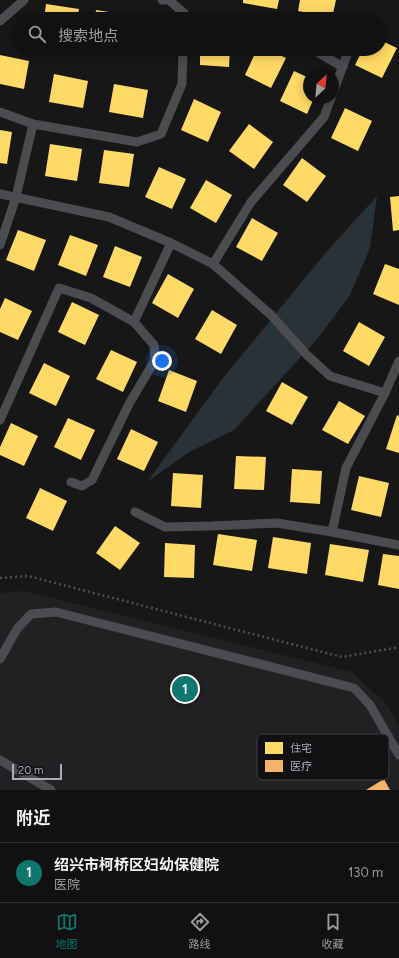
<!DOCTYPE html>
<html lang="zh">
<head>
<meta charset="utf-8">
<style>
	body { margin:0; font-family:Figtree,"Noto Sans SC",sans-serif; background:#1e1f1f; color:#f1f3f6 }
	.compass { position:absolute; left:303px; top:68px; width:36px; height:36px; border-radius:50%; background:#111; box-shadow:0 2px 10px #0003; rotate:26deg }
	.scale { position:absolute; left:12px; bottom:10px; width:50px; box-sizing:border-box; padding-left:4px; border:2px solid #a8adb8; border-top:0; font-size:11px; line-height:14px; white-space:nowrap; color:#a8adb8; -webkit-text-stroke:3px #111113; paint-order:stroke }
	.you { position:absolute; left:162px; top:361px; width:14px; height:14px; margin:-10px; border:3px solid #fff; border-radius:50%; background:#1a73e8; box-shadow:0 0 0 6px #1a73e833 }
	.badge { display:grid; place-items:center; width:26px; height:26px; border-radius:50%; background:#0f766e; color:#fff; font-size:13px; font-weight:700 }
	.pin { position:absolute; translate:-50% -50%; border:2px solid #fff; box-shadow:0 1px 4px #0006 }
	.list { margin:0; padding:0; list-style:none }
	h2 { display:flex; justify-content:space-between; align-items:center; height:52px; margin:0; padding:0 16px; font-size:17px }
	h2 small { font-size:13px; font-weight:400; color:#9c9d9f }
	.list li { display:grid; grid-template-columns:26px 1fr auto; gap:12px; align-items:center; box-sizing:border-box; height:60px; padding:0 16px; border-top:1px solid #303131 }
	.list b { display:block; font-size:15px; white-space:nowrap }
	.list p { margin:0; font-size:13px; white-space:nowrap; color:#9c9d9f }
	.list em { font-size:13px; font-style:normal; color:#9c9d9f }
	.icon { flex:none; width:22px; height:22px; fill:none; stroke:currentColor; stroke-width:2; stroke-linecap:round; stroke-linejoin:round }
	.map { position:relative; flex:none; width:399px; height:790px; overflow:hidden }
	.search { position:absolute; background:#111; box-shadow:0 2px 10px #0003; left:12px; right:12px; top:12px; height:44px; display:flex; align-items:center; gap:10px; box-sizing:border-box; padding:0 14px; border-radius:22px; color:#9c9d9f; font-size:15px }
	.sheet { height:112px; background:#111 }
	nav { display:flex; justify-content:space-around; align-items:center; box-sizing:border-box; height:56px; border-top:1px solid #303131; background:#111; font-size:11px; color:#9c9d9f }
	nav a { display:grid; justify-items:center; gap:2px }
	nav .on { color:#0f766e }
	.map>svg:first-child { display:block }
	.built { fill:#212123 }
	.water { fill:#2a3239 }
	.homes { fill:#ffd966 }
	.health { fill:#f6b26b }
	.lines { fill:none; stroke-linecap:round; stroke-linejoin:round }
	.path { stroke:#4d4e52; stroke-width:2.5; stroke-dasharray:2 3; stroke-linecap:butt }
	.service { stroke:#4b4c50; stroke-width:9 }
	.key { fill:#111113; stroke:#3e4045; stroke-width:1 }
	.key-label { font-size:11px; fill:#a8adb8 }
</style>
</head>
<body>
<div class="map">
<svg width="399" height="790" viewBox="0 0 399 790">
	<rect width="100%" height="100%" fill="#171717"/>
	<polygon class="built" points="24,591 352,672 388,706 399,727 399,790 0,790 0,593"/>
	<polygon class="water" points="377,196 370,248 350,295 319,337 234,430 189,452 147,482 223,378 323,256"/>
	<g class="homes">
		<polygon points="243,0 279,0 277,9 243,3"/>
		<polygon points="300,0 336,0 332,18 298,11"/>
		<polygon points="46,4 79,9 77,19 44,19"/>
		<polygon points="96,10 129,15 128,19 95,19"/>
		<polygon points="380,40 397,48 382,78 355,65 363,49 380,49"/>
		<polygon points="200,49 230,49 229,67 200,65"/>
		<polygon points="257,49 267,49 286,58 271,88 245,75"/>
		<polygon points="0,55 29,61 24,89 0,84"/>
		<polygon points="294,71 309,78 309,98 314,98 307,114 280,101"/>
		<polygon points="54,74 88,81 83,108 49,102"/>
		<polygon points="114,84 148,90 143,118 109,112"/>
		<polygon points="194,99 221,112 208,142 181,130"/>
		<polygon points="345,108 372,121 358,151 331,138"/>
		<polygon points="249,124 273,142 254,169 229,151"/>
		<polygon points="0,130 12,132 7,164 0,163"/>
		<polygon points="50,144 82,149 77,181 45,176"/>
		<polygon points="104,150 134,154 129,187 99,183"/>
		<polygon points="302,158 326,176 307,202 283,185"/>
		<polygon points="159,167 186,179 172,209 145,197"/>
		<polygon points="206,180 232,195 216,223 190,208"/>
		<polygon points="399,196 399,230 393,231 390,197"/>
		<polygon points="252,218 278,233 262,261 236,247"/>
		<polygon points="18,230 46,240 34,271 6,260"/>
		<polygon points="70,235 98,245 86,276 58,265"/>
		<polygon points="115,246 142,257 130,287 103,277"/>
		<polygon points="385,264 399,269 399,305 373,294"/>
		<polygon points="168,274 194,289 178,318 152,303"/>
		<polygon points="5,298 32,311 18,340 0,332 0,309"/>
		<polygon points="72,302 99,315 85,345 58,332"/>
		<polygon points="212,310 237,325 221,354 195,339"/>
		<polygon points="359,322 385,337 369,366 343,351"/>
		<polygon points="111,350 137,362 123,392 96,379"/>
		<polygon points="44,363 70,376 56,406 29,393"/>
		<polygon points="169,370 197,381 186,412 158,401"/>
		<polygon points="282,382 308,397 292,425 266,411"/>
		<polygon points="339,401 365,416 348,444 322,430"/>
		<polygon points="397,415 399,416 399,453 386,449"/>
		<polygon points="68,418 95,430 81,460 54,447"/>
		<polygon points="11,423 38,436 24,466 0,455 0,447"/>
		<polygon points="131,429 158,442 144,471 117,459"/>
		<polygon points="236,456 266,457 264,490 234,489"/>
		<polygon points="292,469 322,471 320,504 290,502"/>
		<polygon points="173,473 203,475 201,508 171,506"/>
		<polygon points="359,476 389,483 381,517 351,510"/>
		<polygon points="40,488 67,501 53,531 26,518"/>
		<polygon points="115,526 140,543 120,570 96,553"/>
		<polygon points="218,534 257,540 252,571 213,565"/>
		<polygon points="273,537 311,543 307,574 268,568"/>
		<polygon points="165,543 195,545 194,578 164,577"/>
		<polygon points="330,544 369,550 363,582 325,575"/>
		<polygon points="383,554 399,556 399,589 378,585"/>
	</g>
	<polygon class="health" points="384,779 390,790 366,790"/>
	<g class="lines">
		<polyline class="path" points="0,578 28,576 342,657 394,648 399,648"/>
		<g class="service">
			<polyline points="162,0 169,0 185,14 185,19"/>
			<polyline points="0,21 24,0"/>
			<polyline points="312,49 343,67"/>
			<polyline points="333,93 349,49"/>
			<polyline points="0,112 33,124 137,142 161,134 182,84 183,49"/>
			<polyline points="0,194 109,217 171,243 213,264 271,315 306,354 330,376 385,393"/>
			<polyline points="0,245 16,197 33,124"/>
			<polyline points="213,264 251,202 324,117 331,98"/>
			<polyline points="134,322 171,243"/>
			<polyline points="0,420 59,288 91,298 134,322 154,345 155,360 129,404 92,480 82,486 71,482"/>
			<polyline points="135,512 165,527 211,526 277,523 332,532 399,545"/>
			<polyline points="332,532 346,468 385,393 399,361"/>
			<polyline points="0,659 17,629 31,614 56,612 354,688 370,705 399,755"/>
			<polyline points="0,760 51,790"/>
		</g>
	</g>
	<rect x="257" y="734" width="132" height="46" rx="6" class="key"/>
	<rect x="265" y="742" width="18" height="12" fill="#ffd966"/>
	<rect x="265" y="760" width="18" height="12" fill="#f6b26b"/>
	<g class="key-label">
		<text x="290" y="752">住宅</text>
		<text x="290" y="770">医疗</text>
	</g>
</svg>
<svg class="compass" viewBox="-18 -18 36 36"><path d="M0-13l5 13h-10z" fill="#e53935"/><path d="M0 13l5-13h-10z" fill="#9c9d9f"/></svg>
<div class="scale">20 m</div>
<div class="you"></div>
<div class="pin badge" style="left:185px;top:689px">1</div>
<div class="search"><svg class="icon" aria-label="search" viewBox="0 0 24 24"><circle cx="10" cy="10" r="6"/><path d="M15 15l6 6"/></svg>搜索地点</div>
</div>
<section class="sheet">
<h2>附近<small></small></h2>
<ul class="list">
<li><span class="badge">1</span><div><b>绍兴市柯桥区妇幼保健院</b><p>医院</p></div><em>130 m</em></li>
</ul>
</section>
<nav>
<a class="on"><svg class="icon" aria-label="map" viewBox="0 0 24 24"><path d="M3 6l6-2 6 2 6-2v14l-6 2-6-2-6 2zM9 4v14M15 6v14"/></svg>地图</a>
<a><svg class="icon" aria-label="directions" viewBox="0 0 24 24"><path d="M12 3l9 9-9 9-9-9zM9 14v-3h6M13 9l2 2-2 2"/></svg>路线</a>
<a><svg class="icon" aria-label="saved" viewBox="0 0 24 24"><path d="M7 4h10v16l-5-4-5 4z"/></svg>收藏</a>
</nav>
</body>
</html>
